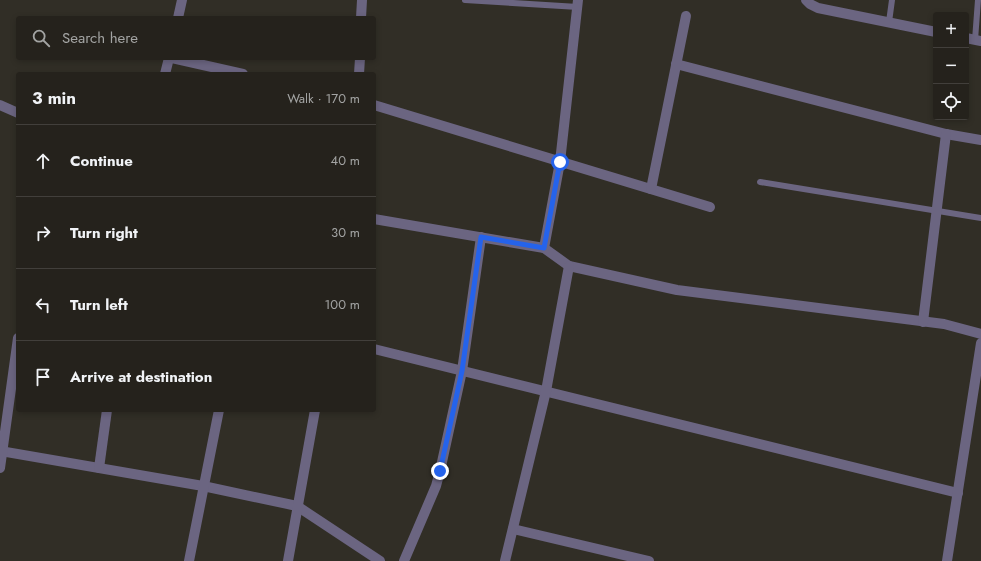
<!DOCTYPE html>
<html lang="en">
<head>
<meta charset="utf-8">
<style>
	body { margin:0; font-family:Jost,sans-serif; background:#312f29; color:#f1f3f6 }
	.controls { position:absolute; right:12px; top:12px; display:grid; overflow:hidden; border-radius:4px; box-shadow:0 2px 6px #0003 }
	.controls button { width:36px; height:36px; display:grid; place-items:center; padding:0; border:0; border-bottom:1px solid #423f3b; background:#25221c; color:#f1f3f6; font:20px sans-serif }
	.stop { position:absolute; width:12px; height:12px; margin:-9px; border:3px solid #2563eb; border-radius:50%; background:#fff }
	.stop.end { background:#2563eb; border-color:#fff; box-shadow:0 1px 4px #0008 }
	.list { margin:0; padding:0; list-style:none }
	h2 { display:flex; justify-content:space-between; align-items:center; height:52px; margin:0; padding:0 16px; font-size:17px }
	h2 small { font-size:13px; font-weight:400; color:#a3a4a3 }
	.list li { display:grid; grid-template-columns:26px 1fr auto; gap:12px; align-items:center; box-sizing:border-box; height:72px; padding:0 16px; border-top:1px solid #423f3b }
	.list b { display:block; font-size:15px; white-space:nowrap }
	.list em { font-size:13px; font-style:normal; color:#a3a4a3 }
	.icon { flex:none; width:22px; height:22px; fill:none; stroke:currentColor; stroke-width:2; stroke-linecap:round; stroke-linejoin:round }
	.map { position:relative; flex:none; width:981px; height:561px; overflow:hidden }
	.search { position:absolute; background:#25221c; box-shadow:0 2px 6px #0003; left:16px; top:16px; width:360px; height:44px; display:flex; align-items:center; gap:10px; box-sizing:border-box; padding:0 14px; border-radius:4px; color:#a3a4a3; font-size:15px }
	.panel { position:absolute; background:#25221c; box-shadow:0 2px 6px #0003; left:16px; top:72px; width:360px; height:340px; border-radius:4px }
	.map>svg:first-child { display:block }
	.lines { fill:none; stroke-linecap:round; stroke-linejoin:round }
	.lane { stroke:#6b6581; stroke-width:6 }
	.street { stroke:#6b6581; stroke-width:10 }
	.route { stroke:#2563eb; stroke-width:5 }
</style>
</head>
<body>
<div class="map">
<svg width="981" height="561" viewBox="0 0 981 561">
	<rect width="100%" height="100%" fill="#312e26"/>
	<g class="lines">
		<g class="lane">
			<polyline points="465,0 578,7"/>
			<polyline points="889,22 892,0"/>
			<polyline points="975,40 978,0"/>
			<polyline points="760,182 981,218"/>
		</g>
		<g class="street">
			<polyline points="806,0 810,4 818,8 936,32"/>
			<polyline points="178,18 182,0"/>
			<polyline points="361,18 362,0"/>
			<polyline points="966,38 981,41"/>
			<polyline points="172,58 243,74"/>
			<polyline points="676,64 946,134 981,140"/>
			<polyline points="165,74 169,58"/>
			<polyline points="359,74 360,58"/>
			<polyline points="0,105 18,113"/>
			<polyline points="374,105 710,207"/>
			<polyline points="651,189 686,16"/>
			<polyline points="374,219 544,248 569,266 677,290 944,324 981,334"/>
			<polyline points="544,248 560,162 578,0"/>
			<polyline points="923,322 946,134"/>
			<polyline points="374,349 958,493"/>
			<polyline points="0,451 203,486 297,506 380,561"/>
			<polyline points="0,468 18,338"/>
			<polyline points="99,468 107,410"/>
			<polyline points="513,529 649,561"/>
			<polyline points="189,561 219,410"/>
			<polyline points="288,561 315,410"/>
			<polyline points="404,561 436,486 440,471 462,371 481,237"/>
			<polyline points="505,561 546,391 569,266"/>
			<polyline points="947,561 981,343"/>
		</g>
	</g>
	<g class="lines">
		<polyline class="route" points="440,471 462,371 481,237 544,248 560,162"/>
	</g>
</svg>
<div class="controls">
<button>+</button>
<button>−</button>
<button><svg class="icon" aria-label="locate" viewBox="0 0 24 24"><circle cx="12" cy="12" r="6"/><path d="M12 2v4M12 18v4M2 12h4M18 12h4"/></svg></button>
</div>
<div class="stop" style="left:560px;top:162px"></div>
<div class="stop end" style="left:440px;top:471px"></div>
<div class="search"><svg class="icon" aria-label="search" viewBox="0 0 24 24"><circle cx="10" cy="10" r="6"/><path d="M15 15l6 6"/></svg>Search here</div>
<section class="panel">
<h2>3 min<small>Walk · 170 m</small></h2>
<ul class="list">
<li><svg class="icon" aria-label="ahead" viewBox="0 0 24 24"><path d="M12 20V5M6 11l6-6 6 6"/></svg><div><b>Continue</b></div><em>40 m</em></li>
<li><svg class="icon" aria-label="right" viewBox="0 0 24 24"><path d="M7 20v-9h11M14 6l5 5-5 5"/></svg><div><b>Turn right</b></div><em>30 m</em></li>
<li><svg class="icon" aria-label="left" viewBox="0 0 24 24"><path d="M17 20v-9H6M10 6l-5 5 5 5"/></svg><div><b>Turn left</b></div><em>100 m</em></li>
<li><svg class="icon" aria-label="arrive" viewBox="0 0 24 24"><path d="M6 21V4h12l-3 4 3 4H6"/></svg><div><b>Arrive at destination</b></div></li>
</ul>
</section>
</div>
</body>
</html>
